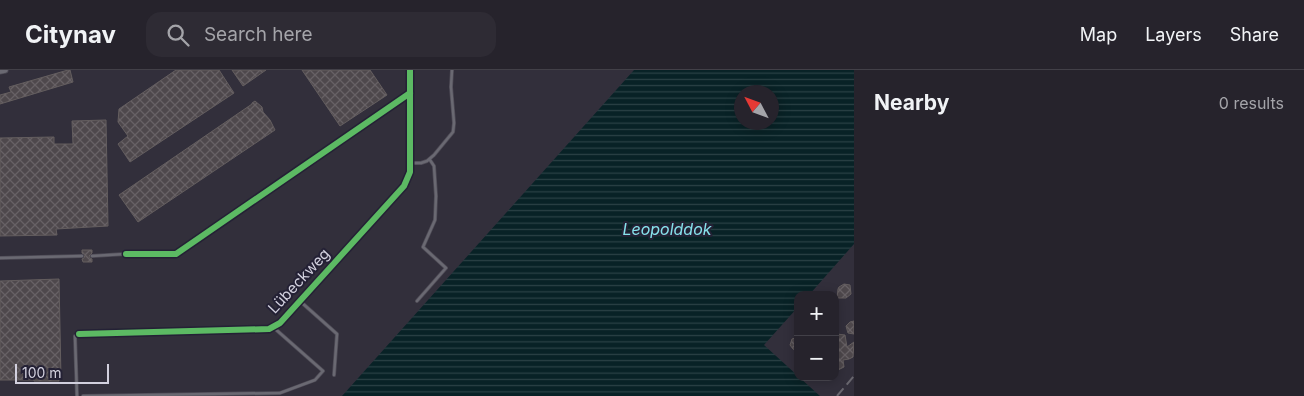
<!DOCTYPE html>
<html lang="en">
<head>
<meta charset="utf-8">
<style>
	body { margin:0; font-family:Inter,sans-serif; background:#2e2b34; color:#f1f3f6 }
	.controls { position:absolute; right:15px; bottom:15px; display:grid; overflow:hidden; border-radius:10px; box-shadow:0 2px 12px #0003 }
	.controls button { width:45px; height:45px; display:grid; place-items:center; padding:0; border:0; border-bottom:1px solid #424048; background:#26232c; color:#f1f3f6; font:25px sans-serif }
	.compass { position:absolute; left:734px; top:15px; width:45px; height:45px; border-radius:50%; background:#26232c; box-shadow:0 2px 12px #0003; rotate:311deg }
	.scale { position:absolute; left:15px; bottom:12px; width:94px; box-sizing:border-box; padding-left:5px; border:2px solid #d2d0de; border-top:0; font-size:14px; line-height:18px; white-space:nowrap; color:#d2d0de; -webkit-text-stroke:4px #242135; paint-order:stroke }
	.list { margin:0; padding:0; list-style:none }
	h2 { display:flex; justify-content:space-between; align-items:center; height:65px; margin:0; padding:0 20px; font-size:21px }
	h2 small { font-size:16px; font-weight:400; color:#a4a4a9 }
	.icon { flex:none; width:28px; height:28px; fill:none; stroke:currentColor; stroke-width:2; stroke-linecap:round; stroke-linejoin:round }
	.map { position:relative; flex:none; width:854px; height:326px; overflow:hidden }
	header { display:flex; align-items:center; gap:30px; box-sizing:border-box; height:70px; padding:0 25px; background:#26232c; border-bottom:1px solid #424048 }
	header strong { font-size:24px }
	nav { display:flex; gap:28px; margin-inline-start:auto; font-size:18px }
	.search { width:350px; height:45px; background:#2e2b34; display:flex; align-items:center; gap:12px; box-sizing:border-box; padding:0 18px; border-radius:15px; color:#a4a4a9; font-size:19px }
	main { display:flex }
	aside { flex:1; background:#26232c }
	.map>svg:first-child { display:block }
	.water { fill:url(#water-rules); fill-rule:evenodd }
	.building { fill:url(#building-cross-hatch); stroke:#645e5f }
	.lines { fill:none; stroke-linecap:round; stroke-linejoin:round }
	.lane-casing { stroke:#4f4c57; stroke-width:4 }
	.street-casing { stroke:#4f4c57; stroke-width:7 }
	.lane { stroke:#6a6972; stroke-width:2.5 }
	.street { stroke:#6a6972; stroke-width:5.5 }
	.rail { stroke:#68666e; stroke-width:2; stroke-dasharray:10 5; stroke-linecap:butt }
	.cycleway-casing { stroke:#242135; stroke-width:9 }
	.cycleway { stroke:#5cba63; stroke-width:6 }
	.labels { text-anchor:middle; stroke-width:4; stroke-linejoin:round; paint-order:stroke }
	.street-label { font-size:15px; fill:#d2d0de; stroke:#242135 }
	.water-label { font-size:16px; font-style:italic; fill:#86e1eb; stroke:#242135 }
</style>
</head>
<body>
<header>
<strong>Citynav</strong>
<div class="search"><svg class="icon" aria-label="search" viewBox="0 0 24 24"><circle cx="10" cy="10" r="6"/><path d="M15 15l6 6"/></svg>Search here</div>
<nav><a>Map</a><a>Layers</a><a>Share</a></nav>
</header>
<main>
<div class="map">
<svg width="854" height="326" viewBox="0 0 854 326">
	<defs>
		<pattern id="water-rules" width="6" height="5" patternUnits="userSpaceOnUse" patternTransform="scale(1.25)"><rect width="6" height="5" fill="#082226"/><path d="M0 2.5h6" fill="none" stroke="#2b4145"/></pattern>
		<pattern id="building-cross-hatch" width="8" height="8" patternUnits="userSpaceOnUse" patternTransform="scale(1.25)"><rect width="8" height="8" fill="#4e484c"/><path d="M0 0l8 8M0 8l8-8" fill="none" stroke="#676165"/></pattern>
	</defs>
	<rect width="100%" height="100%" fill="#322f3b"/>
	<path class="water" d="M 634,0 L 854,0 L 854,174 L 809,225 L 798,225 L 798,237 L 764,275 L 798,306 L 798,307 L 799,307 L 820,326 L 342,326 ZM 742,22 L 772,22 L 772,52 L 742,52 Z"/>
	<g class="building">
		<polygon points="68,0 70,0 73,12 0,34 0,25 11,22 9,17"/>
		<polygon points="176,0 219,0 234,23 130,92 118,74 128,66 118,52 119,39"/>
		<polygon points="232,0 266,0 243,16"/>
		<polygon points="302,0 370,0 387,25 340,56"/>
		<polygon points="255,31 262,37 263,42 270,50 275,60 138,152 119,125 252,34 252,33"/>
		<polygon points="106,50 108,156 56,159 57,165 0,166 0,68 54,67 54,74 73,74 72,51"/>
		<polygon points="82,180 92,180 92,183 89,186 90,188 92,189 92,192 83,192 82,189 84,188 85,185 82,183"/>
		<polygon points="59,209 61,309 59,309 59,311 34,311 34,310 0,310 0,211"/>
		<polygon points="844,214 850,215 851,224 846,228 837,228 838,219 839,217"/>
		<polygon points="854,251 854,264 848,263 846,256 850,252"/>
		<polygon points="837,264 845,265 847,277 854,272 853,287 849,289 843,290 844,297 838,300 835,298 835,266"/>
		<polygon points="798,267 798,281 793,279 790,275 792,269"/>
	</g>
	<g class="lines">
		<g class="lane-casing">
			<g id="lane">
				<polyline points="411,93 421,93 427,91 434,85 453,62 454,53 451,17 452,0"/>
				<polyline points="92,186 125,184"/>
				<polyline points="0,188 82,186"/>
				<polyline points="417,231 446,198 423,177 435,150 436,126 434,96 430,90"/>
				<polyline points="301,232 337,264 334,305"/>
				<polyline points="77,326 75,266 79,265"/>
				<polyline points="83,326 280,323 315,310 323,301 273,257"/>
			</g>
		</g>
		<g class="street-casing">
			<g id="street">
				<polyline points="0,1 5,0"/>
				<polyline points="126,184 176,184 410,23"/>
				<polyline points="79,264 269,259 280,253 404,116 410,102 410,0"/>
			</g>
		</g>
		<use href="#lane" class="lane"/>
		<use href="#street" class="street"/>
		<polyline class="rail" points="837,326 854,306"/>
		<g class="cycleway-casing">
			<g id="cycleway">
				<polyline points="126,184 176,184 410,23"/>
				<polyline points="79,264 269,259 280,253 404,116 410,102 410,0"/>
			</g>
		</g>
		<use href="#cycleway" class="cycleway"/>
	</g>
	<g class="labels">
		<g class="street-label">
			<text transform="translate(299 211) rotate(-47)" y="5">Lübeckweg</text>
		</g>
		<g class="water-label">
			<text x="667" y="165">Leopolddok</text>
		</g>
	</g>
</svg>
<div class="controls">
<button>+</button>
<button>−</button>
</div>
<svg class="compass" viewBox="-18 -18 36 36"><path d="M0-13l5 13h-10z" fill="#e53935"/><path d="M0 13l5-13h-10z" fill="#a4a4a9"/></svg>
<div class="scale">100 m</div>
</div>
<aside>
<h2>Nearby<small>0 results</small></h2>
<ul class="list">
</ul>
</aside>
</main>
</body>
</html>
